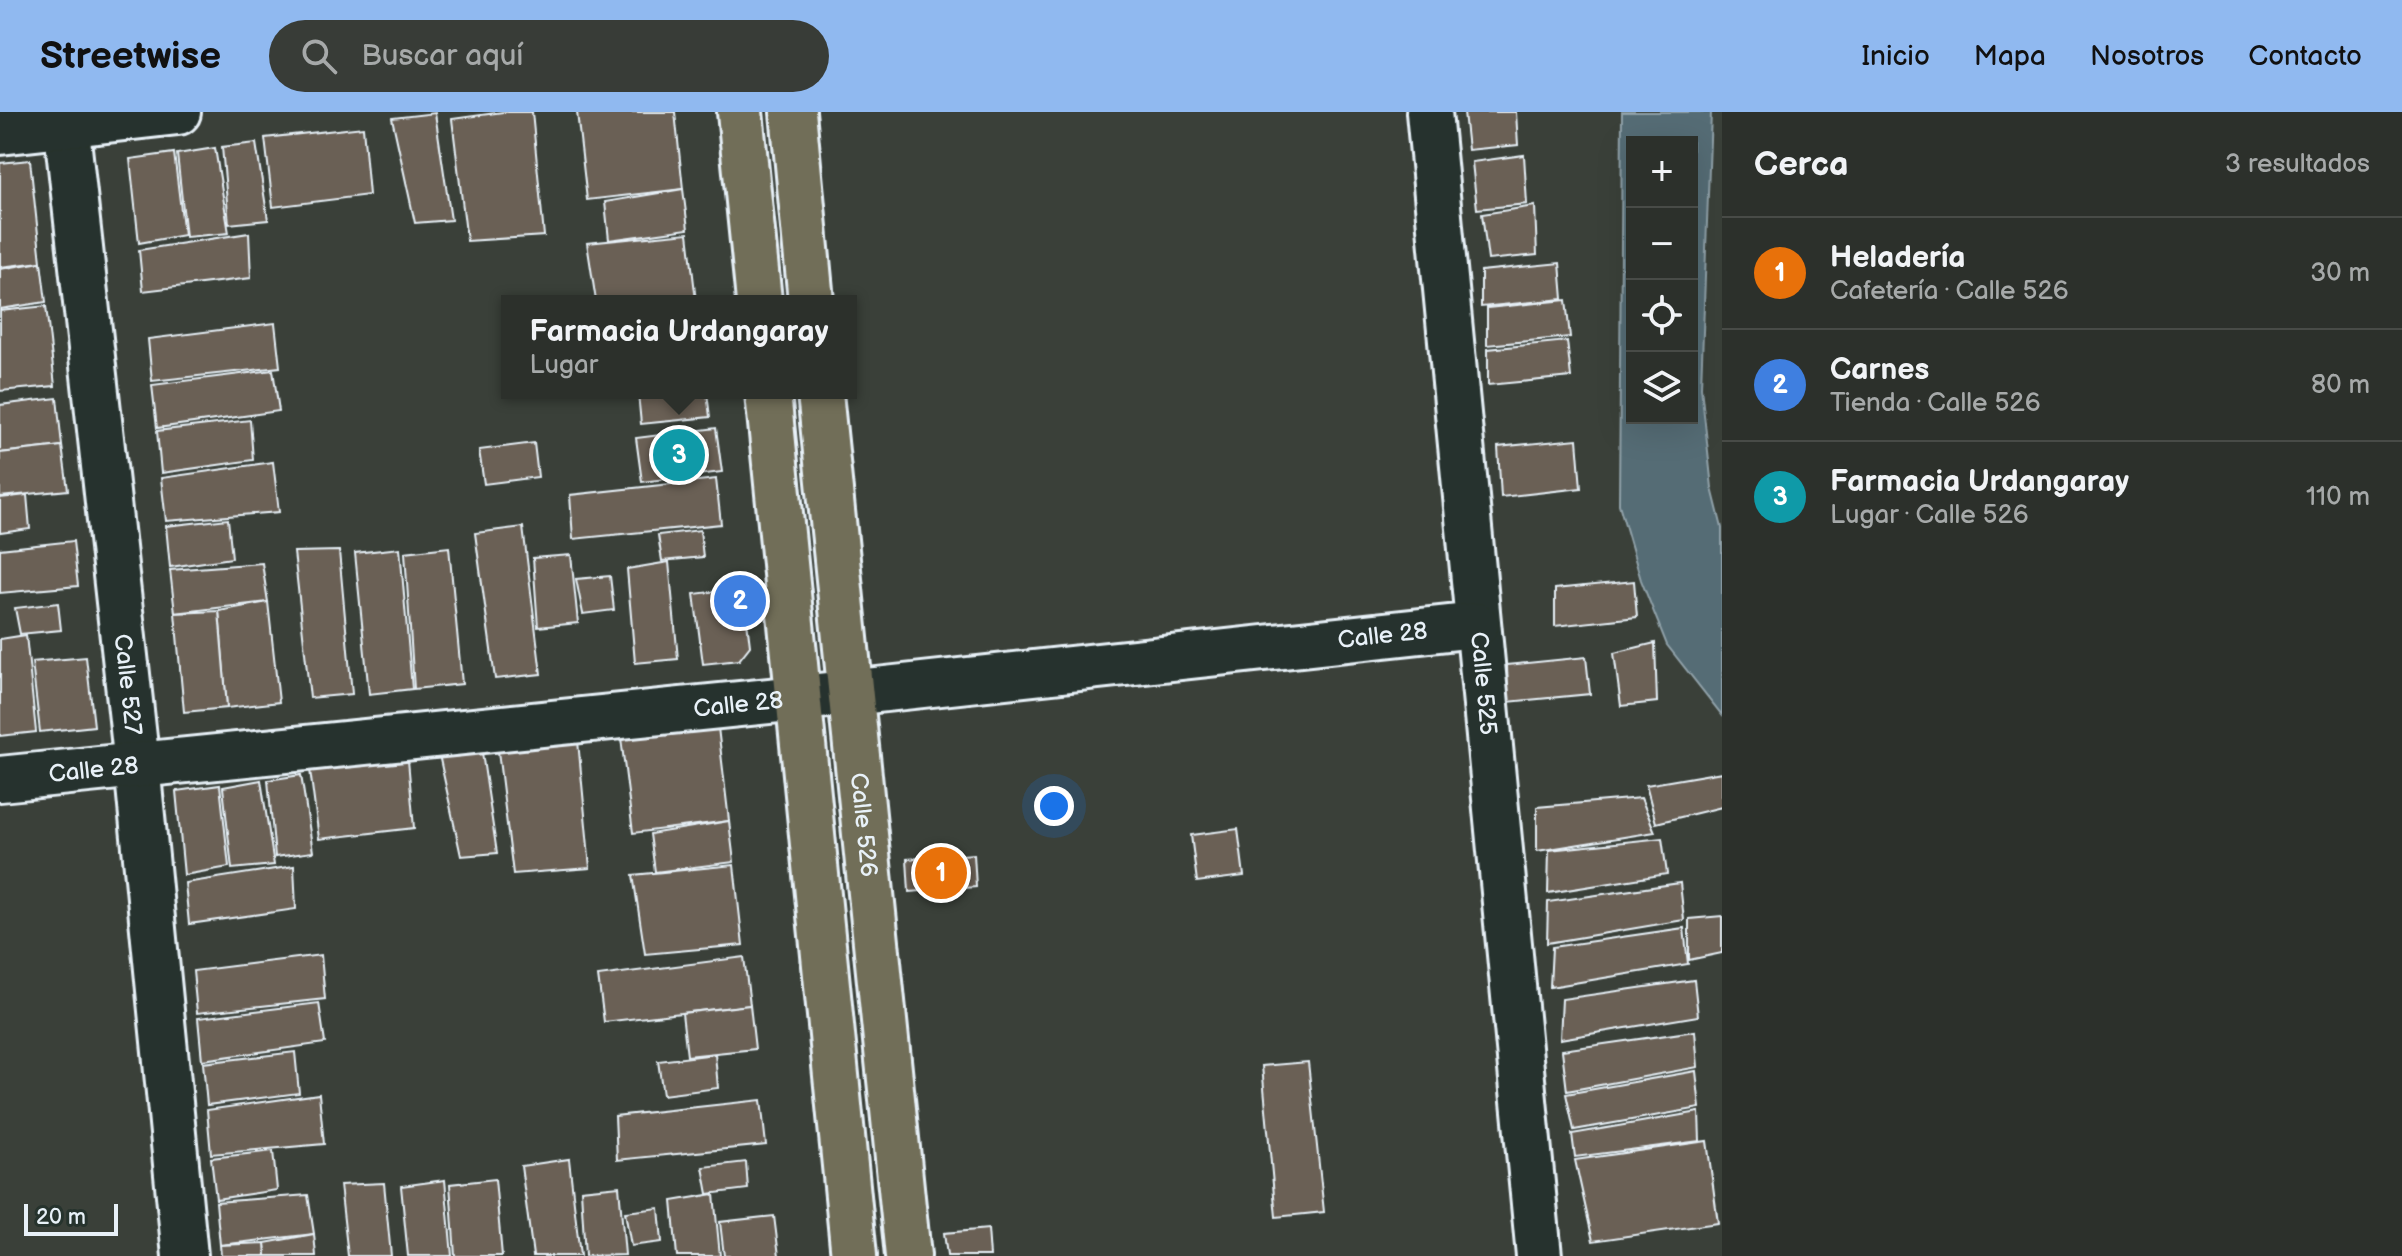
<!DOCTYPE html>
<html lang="es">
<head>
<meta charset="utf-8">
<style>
	body { margin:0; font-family:"Balsamiq Sans",sans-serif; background:#383c37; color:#f1f3f6 }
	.controls { position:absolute; right:24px; top:24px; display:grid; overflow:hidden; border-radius:0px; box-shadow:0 8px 32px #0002 }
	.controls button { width:72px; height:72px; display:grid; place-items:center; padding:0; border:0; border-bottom:2px solid #484b47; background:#2c302b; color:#f1f3f6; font:40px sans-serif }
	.scale { position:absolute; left:24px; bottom:20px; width:94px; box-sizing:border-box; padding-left:8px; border:4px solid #e8f1f8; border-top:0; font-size:22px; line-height:28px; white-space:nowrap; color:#e8f1f8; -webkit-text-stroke:6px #26332d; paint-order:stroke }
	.you { position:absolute; left:1054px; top:694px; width:28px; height:28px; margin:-20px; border:6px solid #fff; border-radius:50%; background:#1a73e8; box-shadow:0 0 0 12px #1a73e833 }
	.badge { display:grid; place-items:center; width:52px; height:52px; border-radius:50%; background:#90b9f0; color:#fff; font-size:26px; font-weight:700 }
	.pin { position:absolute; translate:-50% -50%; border:4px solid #fff; box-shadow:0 2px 8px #0006 }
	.popup { position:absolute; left:501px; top:183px; width:356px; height:104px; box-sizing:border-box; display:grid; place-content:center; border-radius:0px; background:#2c302b; filter:drop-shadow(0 2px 6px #0005); font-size:26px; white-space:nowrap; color:#a6a9a9 }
	.popup b { font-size:30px; color:#f1f3f6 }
	.popup::after { content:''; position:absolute; left:50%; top:100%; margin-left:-16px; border:16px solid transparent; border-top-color:#2c302b }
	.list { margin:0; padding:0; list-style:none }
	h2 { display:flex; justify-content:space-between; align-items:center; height:104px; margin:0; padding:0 32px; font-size:34px }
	h2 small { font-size:26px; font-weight:400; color:#a6a9a9 }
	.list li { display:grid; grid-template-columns:52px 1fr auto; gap:24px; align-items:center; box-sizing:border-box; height:112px; padding:0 32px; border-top:2px solid #484b47 }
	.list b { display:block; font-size:30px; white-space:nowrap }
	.list p { margin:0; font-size:26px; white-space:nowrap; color:#a6a9a9 }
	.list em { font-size:26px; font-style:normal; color:#a6a9a9 }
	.icon { flex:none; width:44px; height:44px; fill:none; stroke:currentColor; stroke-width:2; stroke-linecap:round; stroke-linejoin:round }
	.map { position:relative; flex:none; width:1722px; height:1144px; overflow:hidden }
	header { display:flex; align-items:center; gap:48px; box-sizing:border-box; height:112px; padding:0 40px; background:#90b9f0; color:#111 }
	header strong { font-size:38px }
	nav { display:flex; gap:44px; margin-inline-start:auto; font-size:28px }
	.search { width:560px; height:72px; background:#383c37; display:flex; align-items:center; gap:20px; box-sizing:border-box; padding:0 28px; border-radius:44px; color:#a6a9a9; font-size:30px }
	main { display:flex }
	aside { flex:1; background:#2c302b }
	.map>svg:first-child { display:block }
	.water { fill:#556c74; stroke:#90a1a9; stroke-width:2; fill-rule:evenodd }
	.building { fill:#6a6055; stroke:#e8f1f8; stroke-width:2 }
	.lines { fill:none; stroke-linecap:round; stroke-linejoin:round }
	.minor-casing { stroke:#e8f1f8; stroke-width:50 }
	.major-casing { stroke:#e8f1f8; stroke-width:50 }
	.minor { stroke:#26332d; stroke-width:44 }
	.major { stroke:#716e59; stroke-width:44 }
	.labels { text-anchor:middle; stroke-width:7; stroke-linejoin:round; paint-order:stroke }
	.street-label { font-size:24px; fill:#e8f1f8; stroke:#26332d }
</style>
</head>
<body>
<header>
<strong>Streetwise</strong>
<div class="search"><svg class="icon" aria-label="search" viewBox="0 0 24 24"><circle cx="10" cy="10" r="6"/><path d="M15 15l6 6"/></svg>Buscar aquí</div>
<nav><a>Inicio</a><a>Mapa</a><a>Nosotros</a><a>Contacto</a></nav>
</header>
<main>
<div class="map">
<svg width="1722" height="1144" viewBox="0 0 1722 1144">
	<rect width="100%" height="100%" fill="#3a4039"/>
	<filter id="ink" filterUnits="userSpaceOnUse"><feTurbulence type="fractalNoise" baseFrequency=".0125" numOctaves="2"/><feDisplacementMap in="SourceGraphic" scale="16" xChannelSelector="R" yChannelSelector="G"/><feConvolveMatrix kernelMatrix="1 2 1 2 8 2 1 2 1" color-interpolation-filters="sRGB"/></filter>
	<g filter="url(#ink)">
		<path class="water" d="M 1622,0 L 1711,0 L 1701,275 L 1712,376 L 1722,416 L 1722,603 L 1667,533 L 1641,468 L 1619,392 ZM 1632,30 L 1692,30 L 1692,306 L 1632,306 Z"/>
		<g class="building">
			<polygon points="503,0 532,0 544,124 467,129 452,7"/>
			<polygon points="577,0 675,0 683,77 587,88"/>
			<polygon points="1464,0 1516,0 1518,33 1468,38"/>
			<polygon points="435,1 451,108 415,111 392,6"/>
			<polygon points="363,15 369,83 273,95 265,26"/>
			<polygon points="256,31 268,108 229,112 222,35"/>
			<polygon points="215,36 229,121 186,125 177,42"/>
			<polygon points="174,41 184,123 139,131 130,47"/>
			<polygon points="1524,43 1527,92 1477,97 1472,50"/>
			<polygon points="30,48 41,150 0,155 0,51"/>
			<polygon points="683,77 688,117 609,128 605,90"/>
			<polygon points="1535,94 1537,143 1488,148 1482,102"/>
			<polygon points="249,121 251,166 143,179 139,138"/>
			<polygon points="688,121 696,189 596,189 587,131"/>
			<polygon points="41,150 46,190 0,197 0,157"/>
			<polygon points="1560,151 1563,187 1481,195 1481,159"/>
			<polygon points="1566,188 1570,225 1487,233 1487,196"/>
			<polygon points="46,194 55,274 0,279 0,199"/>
			<polygon points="275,211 280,255 152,269 148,227"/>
			<polygon points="1567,229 1571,265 1488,273 1488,237"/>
			<polygon points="273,258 279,299 157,316 152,273"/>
			<polygon points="638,281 707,281 710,305 641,312"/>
			<polygon points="57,286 62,334 0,341 0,293"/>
			<polygon points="250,308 253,348 161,361 157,319"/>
			<polygon points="716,316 722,360 642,370 636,326"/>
			<polygon points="1577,327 1581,376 1501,385 1498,335"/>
			<polygon points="534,331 538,365 484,372 479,338"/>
			<polygon points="62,334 68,378 0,385 0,341"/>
			<polygon points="273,350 279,400 166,409 161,366"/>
			<polygon points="716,367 721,412 573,427 570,383"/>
			<polygon points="27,383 30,417 0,421 0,386"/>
			<polygon points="228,407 232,446 170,455 166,414"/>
			<polygon points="523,415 541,562 495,567 475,421"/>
			<polygon points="700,418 703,445 662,449 658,423"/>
			<polygon points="73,429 78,474 0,481 0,437"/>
			<polygon points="449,435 462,572 414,577 405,440"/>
			<polygon points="400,436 412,577 369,582 355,441"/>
			<polygon points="339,439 352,582 310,586 294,440"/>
			<polygon points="571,443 578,511 538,515 533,446"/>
			<polygon points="669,450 678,547 635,551 627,457"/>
			<polygon points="262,451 268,490 175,501 170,458"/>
			<polygon points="610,464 614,498 583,502 576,467"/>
			<polygon points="1634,469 1637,505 1555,514 1555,477"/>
			<polygon points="743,476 750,534 739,548 703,552 694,482"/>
			<polygon points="268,490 279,590 227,596 219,499"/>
			<polygon points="58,491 61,518 20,522 15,496"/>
			<polygon points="219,499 227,596 184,600 175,501"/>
			<polygon points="26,523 36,620 0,624 0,527"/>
			<polygon points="1655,531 1657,590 1621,594 1614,541"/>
			<polygon points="86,545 94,614 40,620 32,550"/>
			<polygon points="1586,545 1590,582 1508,590 1507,553"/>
			<polygon points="717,607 729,709 633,721 620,618"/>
			<polygon points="578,629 590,756 513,762 498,639"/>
			<polygon points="481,634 497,741 461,744 438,638"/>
			<polygon points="408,648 414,716 319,727 310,658"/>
			<polygon points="1722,660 1722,695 1656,711 1646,673"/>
			<polygon points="301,663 313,740 275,745 268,668"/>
			<polygon points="261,668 274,753 232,757 223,675"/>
			<polygon points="220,673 229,755 184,763 176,679"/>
			<polygon points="1641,686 1655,720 1537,739 1537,695"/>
			<polygon points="729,709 734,750 655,760 650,722"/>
			<polygon points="1238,717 1244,764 1197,770 1191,723"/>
			<polygon points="1662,726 1667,762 1548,781 1549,738"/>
			<polygon points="974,742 976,775 909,780 907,747"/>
			<polygon points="734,753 743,833 645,842 633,763"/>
			<polygon points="294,754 296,797 189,812 185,771"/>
			<polygon points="1680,771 1684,808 1547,831 1548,790"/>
			<polygon points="1722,804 1722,841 1689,848 1689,807"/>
			<polygon points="1684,816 1688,852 1550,875 1552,835"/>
			<polygon points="321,843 325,887 197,901 193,859"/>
			<polygon points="744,845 750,893 604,910 598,864"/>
			<polygon points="1694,868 1698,904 1560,927 1562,887"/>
			<polygon points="319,891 325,931 202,948 198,906"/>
			<polygon points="750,893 755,937 687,944 682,901"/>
			<polygon points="1695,919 1698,955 1567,979 1562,938"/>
			<polygon points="295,940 299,981 207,993 203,951"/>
			<polygon points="715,942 718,976 663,983 658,949"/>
			<polygon points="1308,950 1324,1100 1276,1105 1262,954"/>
			<polygon points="1696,959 1700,996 1574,1018 1566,982"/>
			<polygon points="319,982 324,1032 211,1042 207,998"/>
			<polygon points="761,988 766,1033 617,1048 615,1004"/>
			<polygon points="1699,1000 1700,1029 1575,1045 1572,1022"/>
			<polygon points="1707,1029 1718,1111 1593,1129 1575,1048"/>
			<polygon points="273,1039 277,1078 216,1087 211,1046"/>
			<polygon points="569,1047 580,1144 533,1144 521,1054"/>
			<polygon points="746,1050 748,1077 708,1082 703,1055"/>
			<polygon points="495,1067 502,1144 455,1144 450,1072"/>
			<polygon points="445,1068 452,1144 408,1144 401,1074"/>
			<polygon points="384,1071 391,1144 348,1144 340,1073"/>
			<polygon points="619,1074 625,1143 585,1144 581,1078"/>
			<polygon points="714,1082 720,1144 677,1144 672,1089"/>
			<polygon points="308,1083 314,1122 220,1133 216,1090"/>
			<polygon points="659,1096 662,1130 631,1134 625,1100"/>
			<polygon points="774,1104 779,1144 724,1144 720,1110"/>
			<polygon points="988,1117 990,1144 947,1144 944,1121"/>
			<polygon points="314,1122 316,1144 266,1144 265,1131"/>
			<polygon points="265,1131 266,1144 221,1144 220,1133"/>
		</g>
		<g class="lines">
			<g class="minor-casing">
				<g id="minor">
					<path id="s1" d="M 65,0 L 137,653 L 185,1144"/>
					<path id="s2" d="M 1429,0 L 1539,1144"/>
					<polyline points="0,20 178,0"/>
					<path id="s3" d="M 0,667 L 849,581 L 1476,513"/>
				</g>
			</g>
			<g class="major-casing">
				<g id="major">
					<polyline points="740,0 759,189"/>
					<polyline points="793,0 811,189"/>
					<polyline points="768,281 854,1144"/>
					<path id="s4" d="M 820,281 L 908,1144"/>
				</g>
			</g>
			<use href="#minor" class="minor"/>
			<use href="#major" class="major"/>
		</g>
	</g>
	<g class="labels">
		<g class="street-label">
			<text dy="8" stroke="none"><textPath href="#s3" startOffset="1390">Calle 28</textPath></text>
			<text dy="8" stroke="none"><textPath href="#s1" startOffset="576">Calle 527</textPath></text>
			<text dy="8" stroke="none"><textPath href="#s2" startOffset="574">Calle 525</textPath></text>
			<text dy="8" stroke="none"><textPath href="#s3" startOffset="742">Calle 28</textPath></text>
			<text dy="8" stroke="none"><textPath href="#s3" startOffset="94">Calle 28</textPath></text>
			<text dy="8" stroke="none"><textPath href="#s4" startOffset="434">Calle 526</textPath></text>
		</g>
	</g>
</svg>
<div class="controls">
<button>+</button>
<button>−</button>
<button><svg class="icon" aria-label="locate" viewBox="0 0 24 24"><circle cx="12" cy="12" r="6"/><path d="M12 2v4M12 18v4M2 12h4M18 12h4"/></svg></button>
<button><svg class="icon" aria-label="layers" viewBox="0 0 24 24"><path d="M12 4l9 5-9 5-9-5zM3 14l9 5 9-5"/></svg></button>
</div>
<div class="scale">20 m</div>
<div class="you"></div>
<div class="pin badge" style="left:941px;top:761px;background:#e8710a">1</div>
<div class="pin badge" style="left:740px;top:489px;background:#3f7fe0">2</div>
<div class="pin badge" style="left:679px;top:343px;background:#0f9aa8">3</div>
<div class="popup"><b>Farmacia Urdangaray</b>Lugar</div>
</div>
<aside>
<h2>Cerca<small>3 resultados</small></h2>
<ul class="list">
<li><span class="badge" style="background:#e8710a">1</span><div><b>Heladería</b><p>Cafetería · Calle 526</p></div><em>30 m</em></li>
<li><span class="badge" style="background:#3f7fe0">2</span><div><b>Carnes</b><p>Tienda · Calle 526</p></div><em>80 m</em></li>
<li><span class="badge" style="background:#0f9aa8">3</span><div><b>Farmacia Urdangaray</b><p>Lugar · Calle 526</p></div><em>110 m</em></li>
</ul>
</aside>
</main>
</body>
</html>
